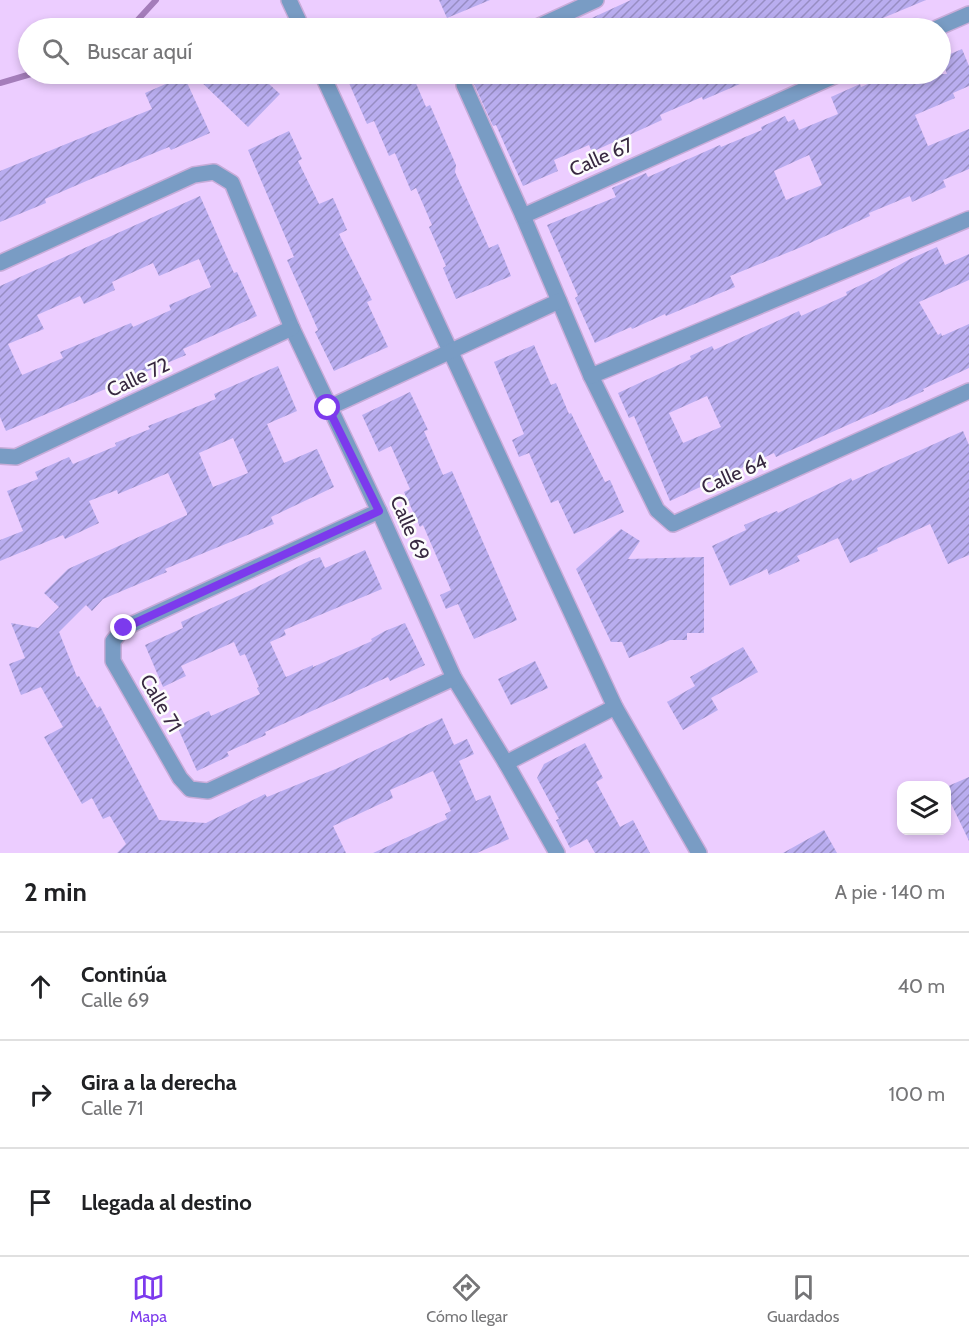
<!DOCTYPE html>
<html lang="es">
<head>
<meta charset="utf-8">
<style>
	body { margin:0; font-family:Cabin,sans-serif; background:#f2f2f2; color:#202124 }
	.controls { position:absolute; right:18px; bottom:18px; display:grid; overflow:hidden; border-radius:12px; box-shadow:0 3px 9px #0003 }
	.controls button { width:54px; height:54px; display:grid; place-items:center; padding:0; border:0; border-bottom:2px solid #e0e0e0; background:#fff; color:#202124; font:30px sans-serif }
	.stop { position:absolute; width:18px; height:18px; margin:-14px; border:4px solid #7c3aed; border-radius:50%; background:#fff }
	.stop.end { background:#7c3aed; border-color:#fff; box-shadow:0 2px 6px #0008 }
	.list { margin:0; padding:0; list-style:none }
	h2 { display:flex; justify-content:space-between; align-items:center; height:78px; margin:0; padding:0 24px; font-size:26px }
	h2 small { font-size:20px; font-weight:400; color:#757577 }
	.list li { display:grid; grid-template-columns:39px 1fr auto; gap:18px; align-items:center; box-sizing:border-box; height:108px; padding:0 24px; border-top:2px solid #e0e0e0 }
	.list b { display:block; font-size:22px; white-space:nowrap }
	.list p { margin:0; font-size:20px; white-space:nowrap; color:#757577 }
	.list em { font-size:20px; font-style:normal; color:#757577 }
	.icon { flex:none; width:33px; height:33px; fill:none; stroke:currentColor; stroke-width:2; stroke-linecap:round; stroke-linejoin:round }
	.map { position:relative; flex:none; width:969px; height:853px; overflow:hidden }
	.search { position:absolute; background:#fff; box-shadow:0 3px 9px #0003; left:18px; right:18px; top:18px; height:66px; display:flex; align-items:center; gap:15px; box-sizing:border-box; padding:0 21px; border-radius:33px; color:#757577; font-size:22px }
	.sheet { height:402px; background:#fff }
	nav { display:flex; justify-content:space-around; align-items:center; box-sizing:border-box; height:84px; border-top:2px solid #e0e0e0; background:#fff; font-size:16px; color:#757577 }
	nav a { display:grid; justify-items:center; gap:3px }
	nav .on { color:#7c3aed }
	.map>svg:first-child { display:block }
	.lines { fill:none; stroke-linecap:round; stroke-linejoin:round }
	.stream { stroke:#a47dba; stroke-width:6 }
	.building { fill:url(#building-hatch); fill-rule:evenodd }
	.minor-casing { stroke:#c8acd9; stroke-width:18 }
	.minor { stroke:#799cc4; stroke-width:15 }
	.route { stroke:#7c3aed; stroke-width:8 }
	.labels { text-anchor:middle; stroke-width:5; stroke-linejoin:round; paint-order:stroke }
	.street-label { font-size:20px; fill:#382941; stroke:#fcfcfc }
</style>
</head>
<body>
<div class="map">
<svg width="969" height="853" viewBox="0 0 969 853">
	<defs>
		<pattern id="building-hatch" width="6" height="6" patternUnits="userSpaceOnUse" patternTransform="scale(1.5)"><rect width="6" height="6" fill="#b9adef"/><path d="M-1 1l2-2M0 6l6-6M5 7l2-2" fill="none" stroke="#978dc3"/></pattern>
	</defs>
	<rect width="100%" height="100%" fill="#eccdff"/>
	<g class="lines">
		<g class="stream">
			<polyline points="127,28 134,24 156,0"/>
			<polyline points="0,83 31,74"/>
		</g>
	</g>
	<g class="building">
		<polygon points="439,0 490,0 447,18"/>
		<polygon points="631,0 926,0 859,28 570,28"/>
		<path d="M 962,49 L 969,66 L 969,86 L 953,93 L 955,98 L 915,115 L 928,146 L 969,129 L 969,169 L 943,180 L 946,187 L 912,202 L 910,196 L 869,213 L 870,216 L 799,248 L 730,276 L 735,287 L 666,316 L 665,314 L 632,329 L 631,327 L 595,343 L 575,298 L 578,296 L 547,225 L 616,197 L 612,188 L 646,173 L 648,177 L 720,145 L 721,147 L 762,130 L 761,127 L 785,116 L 788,122 L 794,119 L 799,130 L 838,114 L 831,97 L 860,84 L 861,87 L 891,74 L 947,74 L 941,58 ZM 809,155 L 822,185 L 786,200 L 774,171 Z"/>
		<polygon points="193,74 258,74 280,94 248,127"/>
		<polygon points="345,74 412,74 426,107 430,105 456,165 455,172 489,248 498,244 511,276 456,299 443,268 446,266 429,227 432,225 416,188 411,191 395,153 389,156 374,121 367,124"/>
		<polygon points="475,74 763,74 703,100 702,97 660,115 662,120 592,152 589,145 554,160 558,171 523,186 496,125 493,126 474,84"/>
		<polygon points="184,76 210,133 171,150 169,147 91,179 45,199 46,203 0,222 0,171 152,109 145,93"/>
		<polygon points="289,131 302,159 298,161 319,204 333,198 347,230 339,234 372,300 367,302 388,347 334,371 315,332 318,330 287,260 294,257 248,150"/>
		<path d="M 200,196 L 234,273 L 237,272 L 257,316 L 183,349 L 186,355 L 6,431 L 0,417 L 0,286 ZM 199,259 L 211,287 L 169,305 L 171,310 L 133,327 L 131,323 L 60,352 L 63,358 L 22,375 L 8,344 L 44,329 L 37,315 L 80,296 L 84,304 L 115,290 L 112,282 L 153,263 L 159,276 Z"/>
		<path d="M 937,247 L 945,265 L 969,254 L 969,280 L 919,302 L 938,335 L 941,333 L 942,336 L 969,324 L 969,368 L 923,389 L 924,391 L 776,457 L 774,453 L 670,501 L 634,416 L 629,418 L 618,393 L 691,359 L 690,356 L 712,346 L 714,350 L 799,311 L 801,316 L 847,295 L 846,292 L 874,279 L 910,259 ZM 707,396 L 721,427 L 683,443 L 669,413 Z"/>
		<polygon points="534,345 551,385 556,383 569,414 571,413 605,482 610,480 624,512 574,534 558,500 551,503 529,453 519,457 512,440 524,434 494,362"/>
		<path d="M 278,366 L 297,411 L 267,424 L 284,463 L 317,449 L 334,487 L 271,517 L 274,524 L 165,569 L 167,572 L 103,599 L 92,611 L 86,605 L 59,632 L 77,677 L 79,676 L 97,708 L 100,706 L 159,820 L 206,823 L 265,794 L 267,797 L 338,768 L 442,718 L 454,745 L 467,739 L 474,754 L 459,761 L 476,801 L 490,795 L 509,839 L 477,853 L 373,853 L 447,819 L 445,814 L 451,811 L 433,771 L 390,790 L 393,798 L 333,826 L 346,853 L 117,853 L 126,844 L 110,816 L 103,819 L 92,798 L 82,804 L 44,737 L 63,727 L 41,687 L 21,695 L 9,664 L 25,658 L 11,623 L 38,628 L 59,607 L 44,593 L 68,569 L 187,515 L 187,513 L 168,473 L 118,494 L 117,490 L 89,501 L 99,523 L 65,539 L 63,535 L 0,561 L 0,540 L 23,531 L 7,491 L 38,479 L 35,472 L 69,457 L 73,464 L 116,446 L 115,443 L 150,429 L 148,426 L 216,399 L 214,394 ZM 233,438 L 248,473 L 213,487 L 199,453 Z"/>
		<polygon points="410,392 428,430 424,431 443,475 452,471 517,620 474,639 458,604 446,609 440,595 451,590 423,525 420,527 404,492 410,489 391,446 379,452 362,415"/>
		<polygon points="963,431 969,445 969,555 948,564 930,524 877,548 878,551 850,563 838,538 797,556 800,561 769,575 767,569 730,586 712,546 746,530 744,525 777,511 778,513 851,478 852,481"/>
		<polygon points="621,529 640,541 628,559 704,557 704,633 687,633 687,640 670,640 629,658 622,642 611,642 576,569"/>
		<polygon points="365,550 382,589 284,630 286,635 270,642 285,675 286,677 313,665 313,667 372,641 371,639 385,631 405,623 425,665 390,681 388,677 265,732 266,735 227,752 229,756 197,771 177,726 209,711 211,716 260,694 257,688 259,687 245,654 240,656 234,642 181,666 186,676 163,687 145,645 183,628 181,622 251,590 309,561 320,557 325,568"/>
		<polygon points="743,647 758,672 711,698 718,710 683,730 667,702 695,686 690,677"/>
		<polygon points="535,661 548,688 511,705 498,679"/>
		<polygon points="585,743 603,778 596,782 620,827 633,820 650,853 595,853 587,839 570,848 556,820 559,819 537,778 544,764"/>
		<polygon points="969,777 969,841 946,793 946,787"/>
		<polygon points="824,830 837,853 783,853"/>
	</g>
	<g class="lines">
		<g class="minor-casing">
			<g id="minor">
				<polyline points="289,0 302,28"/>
				<polyline points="535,28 596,0"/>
				<polyline points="937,28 969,14"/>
				<polyline points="322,74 615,707 699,853"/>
				<polyline points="466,74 464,85 523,216 591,376 657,510 673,524 969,391"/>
				<polyline points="523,216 839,74"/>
				<polyline points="0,263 194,175 214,172 232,183 292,328 379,511 454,678 506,763 557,853"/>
				<polyline points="591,376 969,219"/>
				<polyline points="328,408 559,301"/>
				<polyline points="0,456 16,457 292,328"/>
				<polyline points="379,511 124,628 113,641 113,661 180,778 190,789 208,791 454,678"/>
				<polyline points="506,763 615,707"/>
			</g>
		</g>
		<use href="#minor" class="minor"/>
	</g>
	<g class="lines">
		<polyline class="route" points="124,628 379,511 328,408"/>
	</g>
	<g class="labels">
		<g class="street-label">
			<text transform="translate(601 157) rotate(-24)" y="7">Calle 67</text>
			<text transform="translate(138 377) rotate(-25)" y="7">Calle 72</text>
			<text transform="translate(734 474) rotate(-24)" y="7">Calle 64</text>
			<text transform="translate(410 528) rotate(66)" y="7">Calle 69</text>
			<text transform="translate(161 703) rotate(60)" y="7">Calle 71</text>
		</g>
	</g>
</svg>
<div class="controls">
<button><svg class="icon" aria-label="layers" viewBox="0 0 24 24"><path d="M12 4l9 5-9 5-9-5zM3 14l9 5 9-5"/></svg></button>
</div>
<div class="stop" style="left:328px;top:408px"></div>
<div class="stop end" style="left:124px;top:628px"></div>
<div class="search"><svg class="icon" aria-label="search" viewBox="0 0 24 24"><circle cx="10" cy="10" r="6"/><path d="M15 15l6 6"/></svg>Buscar aquí</div>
</div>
<section class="sheet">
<h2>2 min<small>A pie · 140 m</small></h2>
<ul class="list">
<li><svg class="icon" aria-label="ahead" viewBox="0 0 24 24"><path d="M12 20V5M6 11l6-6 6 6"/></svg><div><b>Continúa</b><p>Calle 69</p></div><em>40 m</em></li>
<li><svg class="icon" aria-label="right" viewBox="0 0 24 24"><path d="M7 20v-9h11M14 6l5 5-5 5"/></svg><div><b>Gira a la derecha</b><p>Calle 71</p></div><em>100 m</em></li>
<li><svg class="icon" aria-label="arrive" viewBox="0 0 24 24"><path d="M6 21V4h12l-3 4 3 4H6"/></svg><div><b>Llegada al destino</b></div></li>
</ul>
</section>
<nav>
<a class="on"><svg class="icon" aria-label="map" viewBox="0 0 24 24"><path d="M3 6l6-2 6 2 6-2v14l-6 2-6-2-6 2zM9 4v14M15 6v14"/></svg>Mapa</a>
<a><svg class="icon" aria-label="directions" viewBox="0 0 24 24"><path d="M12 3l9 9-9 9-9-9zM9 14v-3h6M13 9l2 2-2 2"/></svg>Cómo llegar</a>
<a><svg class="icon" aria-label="saved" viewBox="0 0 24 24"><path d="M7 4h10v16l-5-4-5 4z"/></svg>Guardados</a>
</nav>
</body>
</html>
